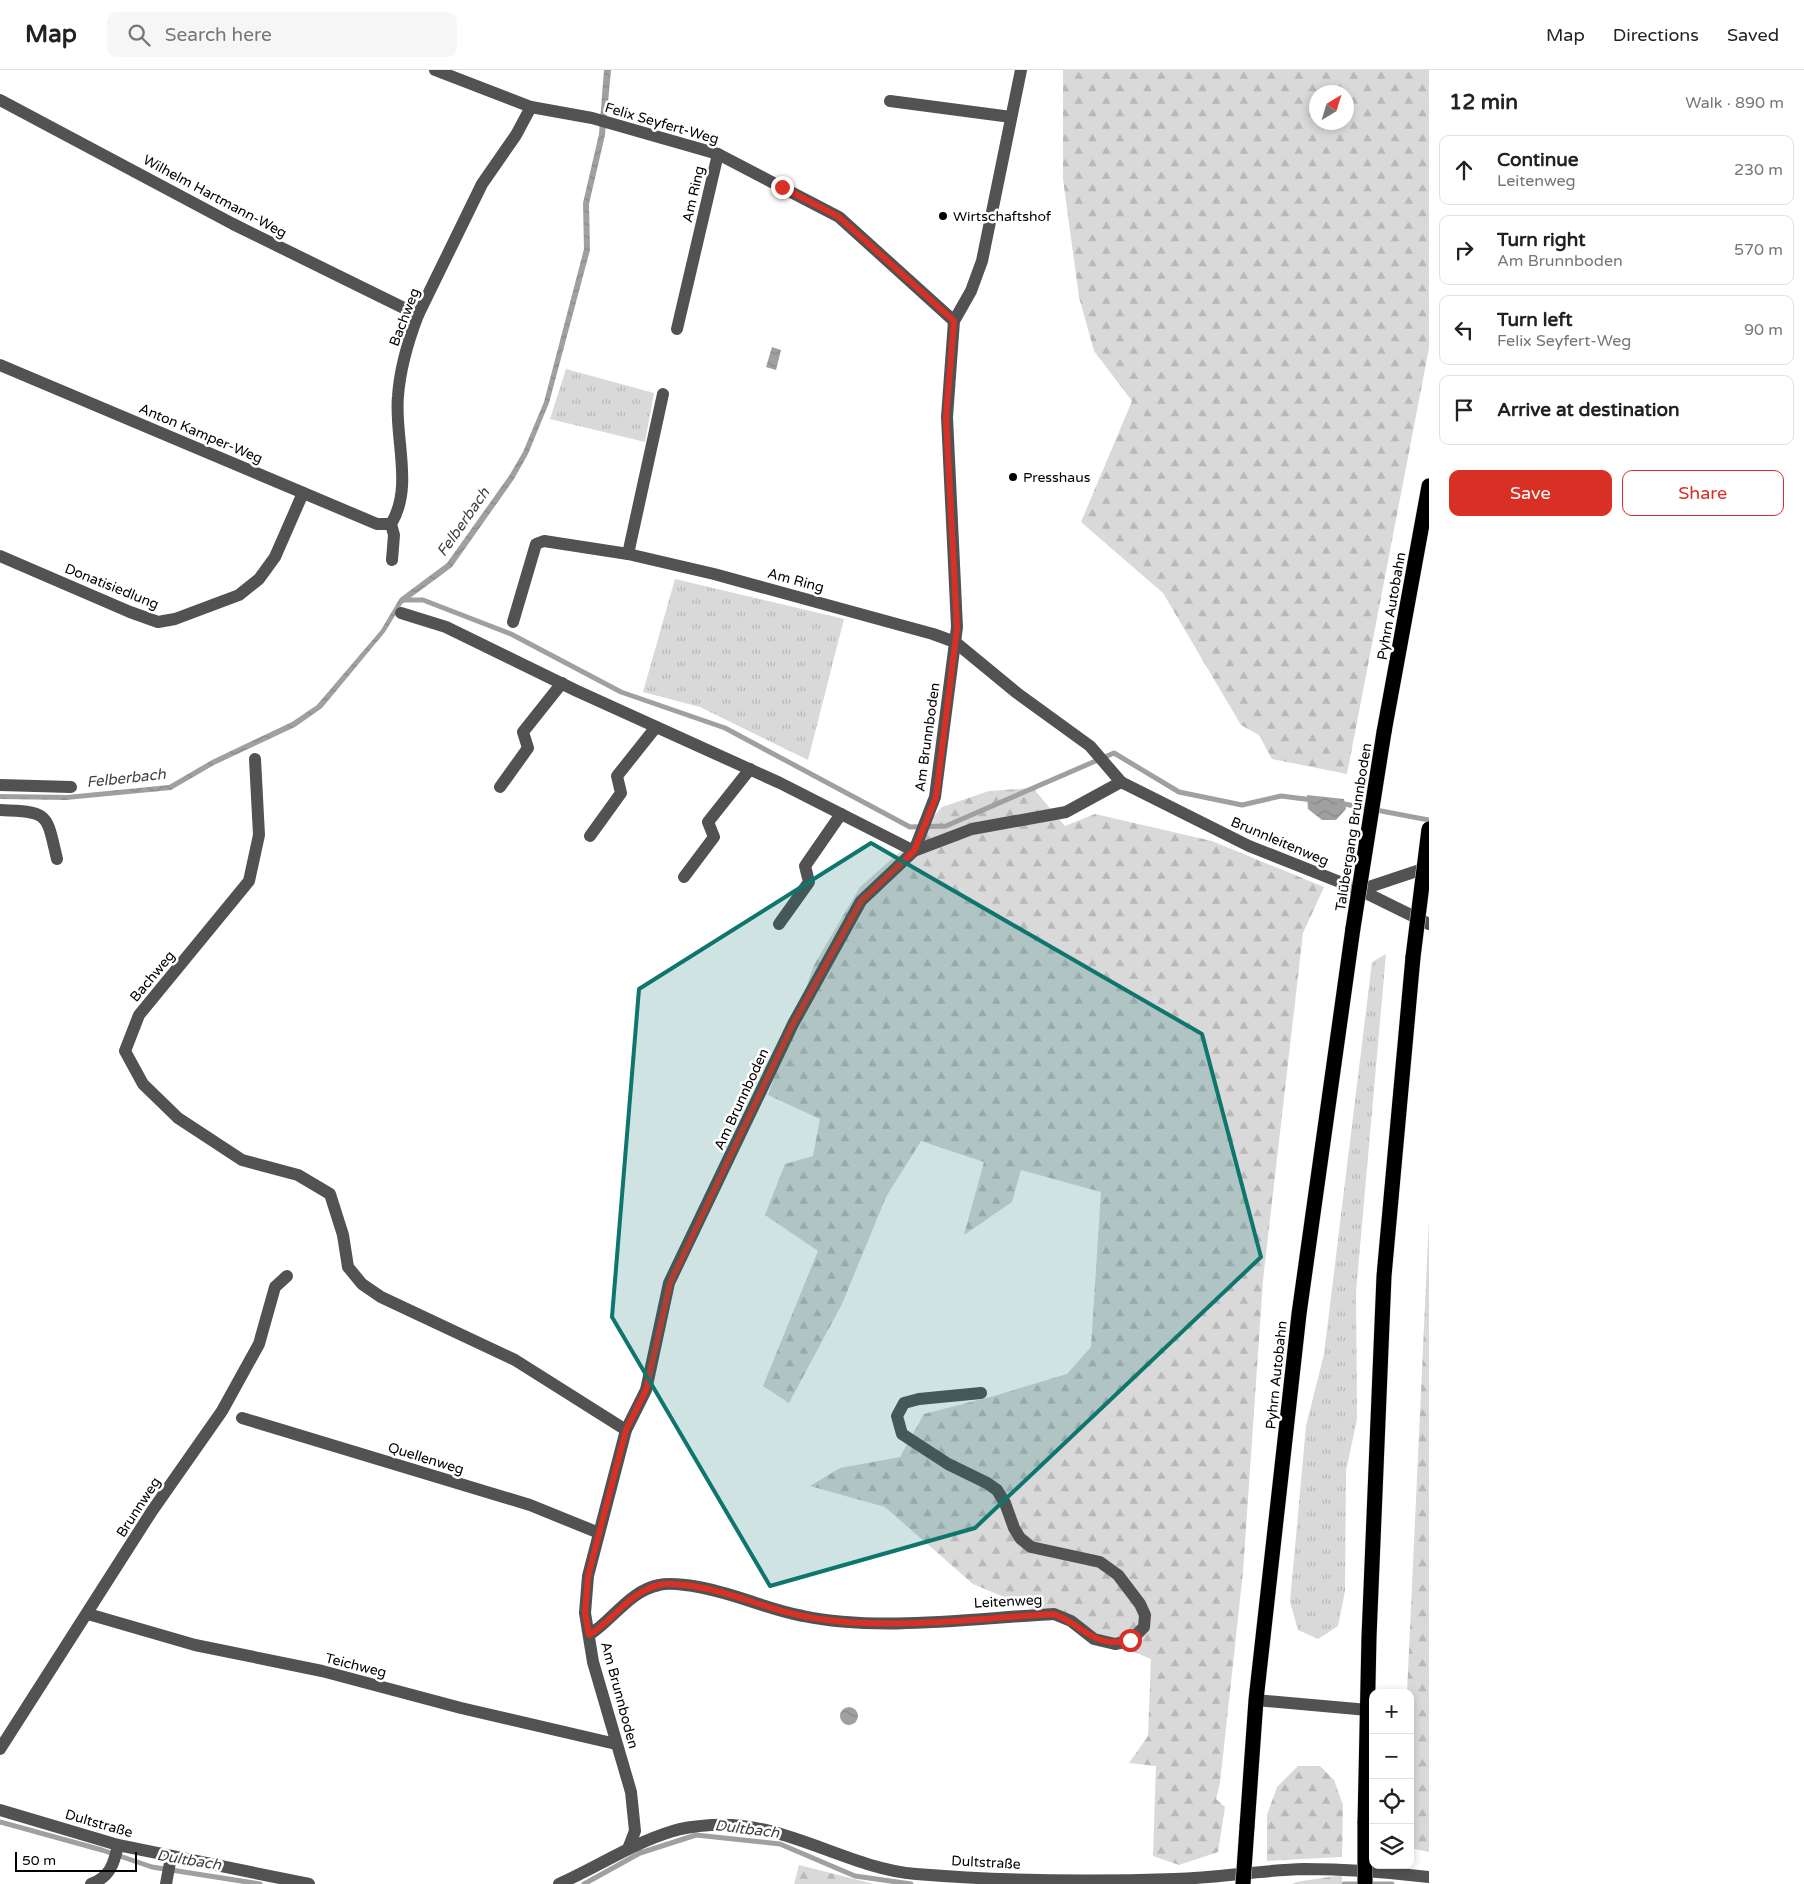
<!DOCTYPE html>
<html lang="en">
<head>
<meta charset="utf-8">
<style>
	body { margin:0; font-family:"Varela Round",sans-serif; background:#f6f6f6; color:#222 }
	.controls { position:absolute; right:15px; bottom:15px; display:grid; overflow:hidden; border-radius:10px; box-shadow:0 2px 8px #0003 }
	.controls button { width:45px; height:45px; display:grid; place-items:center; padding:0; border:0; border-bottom:1px solid #e0e0e0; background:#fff; color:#222; font:25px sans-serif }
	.compass { position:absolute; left:1309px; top:15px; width:45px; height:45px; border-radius:50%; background:#fff; box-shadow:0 2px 8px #0003; rotate:38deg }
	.scale { position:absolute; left:15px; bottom:12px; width:122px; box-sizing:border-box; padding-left:5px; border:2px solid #000; border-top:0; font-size:14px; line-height:18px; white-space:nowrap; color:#000; -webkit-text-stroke:4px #fff; paint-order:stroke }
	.stop { position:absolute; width:15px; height:15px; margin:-11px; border:4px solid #d93025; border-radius:50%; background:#fff }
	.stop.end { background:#d93025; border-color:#fff; box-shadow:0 1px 5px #0008 }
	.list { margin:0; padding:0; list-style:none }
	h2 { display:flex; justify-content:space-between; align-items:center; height:65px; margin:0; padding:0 20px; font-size:21px }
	h2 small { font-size:16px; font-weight:400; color:#767676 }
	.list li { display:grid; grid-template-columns:32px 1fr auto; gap:15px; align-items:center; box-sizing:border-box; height:70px; margin:0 10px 10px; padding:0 10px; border:1px solid #e0e0e0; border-radius:10px }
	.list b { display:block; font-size:19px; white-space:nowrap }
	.list p { margin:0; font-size:16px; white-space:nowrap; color:#767676 }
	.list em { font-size:16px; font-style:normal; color:#767676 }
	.actions { display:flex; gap:10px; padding:15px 20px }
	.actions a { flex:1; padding:11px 0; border:1px solid #d93025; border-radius:10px; text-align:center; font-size:18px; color:#d93025 }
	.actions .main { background:#d93025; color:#fff }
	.icon { flex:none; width:28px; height:28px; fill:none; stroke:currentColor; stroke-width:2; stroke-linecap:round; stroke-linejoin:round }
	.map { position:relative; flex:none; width:1429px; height:1814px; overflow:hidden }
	header { display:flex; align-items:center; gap:30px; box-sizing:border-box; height:70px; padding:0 25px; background:#fff; border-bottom:1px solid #e0e0e0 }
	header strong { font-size:24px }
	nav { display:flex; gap:28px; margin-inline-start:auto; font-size:18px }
	.search { width:350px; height:45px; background:#f6f6f6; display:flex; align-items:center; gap:12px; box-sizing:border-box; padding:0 18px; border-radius:10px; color:#767676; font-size:19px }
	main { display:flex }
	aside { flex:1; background:#fff }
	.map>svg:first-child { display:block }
	.grass { fill:url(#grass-tufts) }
	.forest { fill:url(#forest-firs); fill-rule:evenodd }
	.water { fill:url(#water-waves) }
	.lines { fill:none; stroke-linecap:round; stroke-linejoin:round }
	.stream { stroke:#a0a0a0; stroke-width:5 }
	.highway-casing { stroke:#dbdbdb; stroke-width:16 }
	.minor { stroke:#525252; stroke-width:12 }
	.highway { stroke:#000; stroke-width:15 }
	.highway-bridge-casing { stroke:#dbdbdb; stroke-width:16; stroke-linecap:butt }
	.highway-bridge { stroke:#000; stroke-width:15 }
	.route { stroke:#d93025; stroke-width:6 }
	.marked { fill:#0f766e; fill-opacity:0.2; stroke:#0f766e; stroke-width:4; stroke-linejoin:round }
	.poi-dot { fill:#000; stroke:#fff; stroke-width:2 }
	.labels { text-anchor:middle; stroke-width:5; stroke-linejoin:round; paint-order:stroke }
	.street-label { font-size:14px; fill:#000; stroke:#fff }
	.poi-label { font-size:14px; fill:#000; stroke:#fff; text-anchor:start }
	.water-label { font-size:15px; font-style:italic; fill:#414141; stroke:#fff }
</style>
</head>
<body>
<header>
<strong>Map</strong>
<div class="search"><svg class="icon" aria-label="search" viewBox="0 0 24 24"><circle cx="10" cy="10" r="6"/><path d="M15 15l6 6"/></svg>Search here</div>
<nav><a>Map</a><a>Directions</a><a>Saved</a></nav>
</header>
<main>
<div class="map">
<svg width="1429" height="1814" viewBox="0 0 1429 1814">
	<defs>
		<pattern id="grass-tufts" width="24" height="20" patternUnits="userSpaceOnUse" patternTransform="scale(1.25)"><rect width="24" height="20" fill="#d9d9d9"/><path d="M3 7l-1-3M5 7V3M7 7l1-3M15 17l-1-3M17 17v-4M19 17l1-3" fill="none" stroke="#b8b8b8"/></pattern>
		<pattern id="forest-firs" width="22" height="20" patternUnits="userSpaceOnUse" patternTransform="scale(1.25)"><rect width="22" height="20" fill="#d9d9d9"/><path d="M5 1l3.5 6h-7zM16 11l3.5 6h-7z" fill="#b8b8b8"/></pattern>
		<pattern id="water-waves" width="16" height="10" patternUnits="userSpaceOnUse" patternTransform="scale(1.25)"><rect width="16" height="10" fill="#a0a0a0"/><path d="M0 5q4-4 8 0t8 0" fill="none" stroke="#888"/></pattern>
	</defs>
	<rect width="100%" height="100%" fill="#fff"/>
	<g class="grass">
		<polygon points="566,299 654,323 645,372 550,349"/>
		<polygon points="675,509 844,549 808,690 700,637 643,622"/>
		<polygon points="1386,884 1356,1222 1357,1349 1346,1401 1345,1521 1338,1556 1318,1569 1298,1560 1290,1532 1306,1356 1324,1284 1372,892"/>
	</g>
	<g class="forest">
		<path d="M 1063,0 L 1429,0 L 1429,278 L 1347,704 L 1272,689 L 1259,665 L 1241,655 L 1163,523 L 1081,452 L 1132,331 L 1094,281 L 1079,227 L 1063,109 ZM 1346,22 L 1346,52 L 1316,52 L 1316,22 Z"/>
		<polygon points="1033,718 1065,756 1095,744 1212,771 1324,817 1303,863 1263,1210 1243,1502 1220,1713 1216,1729 1225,1737 1218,1782 1179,1795 1153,1786 1156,1696 1129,1693 1148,1666 1151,1589 973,1514 885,1437 810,1416 840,1398 900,1387 924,1344 994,1326 1067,1304 1091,1277 1101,1122 1021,1100 1012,1132 964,1165 984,1092 921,1071 886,1127 842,1234 789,1333 763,1316 818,1181 765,1145 785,1094 813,1086 820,1049 768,1025 814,895 860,817 909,774 942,737 989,721"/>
		<polygon points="1429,1149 1429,1782 1410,1778 1410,1623 1407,1623"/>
		<polygon points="1298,1696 1320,1696 1334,1710 1343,1735 1342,1787 1267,1791 1267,1745 1277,1717"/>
		<polygon points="799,1795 874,1814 794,1814"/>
		<polygon points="1342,1805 1342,1814 1292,1814 1296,1812"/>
	</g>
	<g class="water">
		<polygon points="604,0 611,0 605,65 589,134 590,180 549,333 528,384 514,409 452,497 402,534 385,562 322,638 295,657 214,695 171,720 66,730 0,729 0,724 67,725 169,715 212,690 292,652 317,635 381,560 400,528 447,493 509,406 523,382 544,332 584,179 583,133 599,64"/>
		<polygon points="772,277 781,280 776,300 766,297"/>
		<polygon points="1307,725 1344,729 1346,739 1336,750 1322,750 1308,739"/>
		<circle cx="849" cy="1646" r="9"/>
	</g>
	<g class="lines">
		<g class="stream">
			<polyline points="402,530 423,530 511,564 621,622 725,658 910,757 946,756 1114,683 1179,722 1242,735 1281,726 1313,730"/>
			<polyline points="1339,733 1429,750"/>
			<polyline points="0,1752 102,1780 152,1797 260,1814"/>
			<polyline points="584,1814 640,1783 696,1765 780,1774 855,1806 911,1814"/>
			<polyline points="1344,1814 1392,1814"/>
		</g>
		<g class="highway-casing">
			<g id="highway">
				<polyline points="1384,662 1429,416"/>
				<polyline points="1365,1753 1369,1567 1384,1206 1413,887"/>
				<polyline points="1247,1757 1256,1630 1299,1244 1353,858"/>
			</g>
		</g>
		<g class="minor">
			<polyline points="435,0 531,37 592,48 718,84 839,147 954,251"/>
			<polyline points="0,30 233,154 418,245"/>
			<polyline points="890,31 1011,47"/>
			<polyline points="677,259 718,84"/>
			<polyline points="0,295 377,454 391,454"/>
			<polyline points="628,484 663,324"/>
			<polyline points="0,486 130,542 158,552 175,549 239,525 259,509 275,487 303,423"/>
			<path d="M 392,490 L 394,465 L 391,454 C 414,417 394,367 398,326 C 400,299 408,271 418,245 L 482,114 L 516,65 L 531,37"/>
			<polyline points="401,543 446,557 577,621 780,713 914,781 972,759 1066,742 1121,712 1090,676 1017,623 955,572 933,564 714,504 628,484 544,471 536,474 513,552"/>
			<polyline points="255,689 259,765 249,811 139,945 125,981 143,1014 178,1048 242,1090 298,1105 330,1124 343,1165 348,1197 362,1214 381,1227 515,1290 626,1360"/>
			<polyline points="1121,712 1249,776 1360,820 1429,854"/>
			<polyline points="0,715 71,717"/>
			<polyline points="500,717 528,678 523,662 562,613"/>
			<path d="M 0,740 C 50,742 46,743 57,789"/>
			<polyline points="590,766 621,723 617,706 656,657"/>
			<polyline points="684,807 714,767 708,752 750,699"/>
			<polyline points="1360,820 1429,797"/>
			<polyline points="779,854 809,812 805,796 841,744"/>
			<polyline points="242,1348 530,1435 599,1463"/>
			<polyline points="88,1544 195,1575 322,1601 461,1638 616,1674"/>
			<path d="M 589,1565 C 613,1550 629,1521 659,1515 C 670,1512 682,1515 693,1516 C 733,1522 765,1539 803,1546 C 879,1562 976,1548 1054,1544 L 1071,1551 L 1094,1569 L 1115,1574 L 1130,1571 L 1144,1557 L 1145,1545 L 1140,1534 L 1118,1505 L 1100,1492 L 1031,1477 L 1020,1468 L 1014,1458 L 1005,1433 L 997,1420 L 987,1413 L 948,1394 L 902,1364 L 897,1346 L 904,1333 L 919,1329 L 981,1323"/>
			<polyline points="1256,1630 1368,1640"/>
			<polyline points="0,1679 152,1441 222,1341 259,1274 275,1217 287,1206"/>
			<polyline points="0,1740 118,1775 309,1814"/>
			<polyline points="628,1779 635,1761 631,1722 593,1592 585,1543 588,1506 626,1360 646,1320 669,1213 793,954 861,831 914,781 935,727 957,557 947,347 954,251 971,221 982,191 1021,0"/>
			<path d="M 91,1814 C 110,1807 114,1794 118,1775"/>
			<polyline points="166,1814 171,1787"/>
			<path d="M 559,1814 C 597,1797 633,1773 673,1761 C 685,1757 699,1756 712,1755 C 784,1750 846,1798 916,1804 C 1001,1811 1089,1812 1175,1809 C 1218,1808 1261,1800 1304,1799 C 1346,1799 1387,1802 1429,1807"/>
		</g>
		<use href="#highway" class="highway"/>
		<g class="highway-bridge-casing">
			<g id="highway-bridge">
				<polyline points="1353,858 1384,662"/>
				<polyline points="1413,887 1429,759"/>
				<polyline points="1243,1814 1247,1757"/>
				<polyline points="1365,1814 1365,1753"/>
			</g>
		</g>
		<use href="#highway-bridge" class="highway-bridge"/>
	</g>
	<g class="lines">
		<path class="route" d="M 782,117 L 839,147 L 954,251 L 946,347 L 957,558 L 936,727 L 914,781 L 861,831 L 793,954 L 670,1213 L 646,1320 L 626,1360 L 588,1506 L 585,1543 L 589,1565 C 614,1550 629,1522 659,1515 C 670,1512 682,1515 693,1516 C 733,1522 765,1539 803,1546 C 879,1562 976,1548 1054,1544 C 1085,1556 1093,1579 1130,1570"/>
	</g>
	<path class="marked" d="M 871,773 L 1202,964 L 1261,1187 L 975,1458 L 770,1516 L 612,1247 L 639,919 Z"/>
	<g class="poi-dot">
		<circle cx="943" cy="146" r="5"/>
		<circle cx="1013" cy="407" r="5"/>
	</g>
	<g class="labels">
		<g class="street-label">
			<text transform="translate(662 53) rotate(16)" y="5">Felix Seyfert-Weg</text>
			<text transform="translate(693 124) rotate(-77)" y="5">Am Ring</text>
			<text transform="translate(215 126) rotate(28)" y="5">Wilhelm Hartmann-Weg</text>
			<text transform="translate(404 247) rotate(-69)" y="5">Bachweg</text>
			<text transform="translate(201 363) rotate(23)" y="5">Anton Kamper-Weg</text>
			<text transform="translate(796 510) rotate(15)" y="5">Am Ring</text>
			<text transform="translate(112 516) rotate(22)" y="5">Donatisiedlung</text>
			<text transform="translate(1391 536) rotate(-80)" y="5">Pyhrn Autobahn</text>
			<text transform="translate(927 667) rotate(-82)" y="5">Am Brunnboden</text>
			<text transform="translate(1353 757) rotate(-81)" y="5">Talübergang Brunnboden</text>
			<text transform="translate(1280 771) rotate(23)" y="5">Brunnleitenweg</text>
			<text transform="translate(152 906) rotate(-50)" y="5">Bachweg</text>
			<text transform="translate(741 1029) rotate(-65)" y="5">Am Brunnboden</text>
			<text transform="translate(1276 1305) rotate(-84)" y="5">Pyhrn Autobahn</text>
			<text transform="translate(426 1388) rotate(17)" y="5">Quellenweg</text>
			<text transform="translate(138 1437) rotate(-57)" y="5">Brunnweg</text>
			<text transform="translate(1008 1531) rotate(-3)" y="5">Leitenweg</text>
			<text transform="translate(356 1595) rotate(14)" y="5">Teichweg</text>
			<text transform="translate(620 1625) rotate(75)" y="5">Am Brunnboden</text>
			<text transform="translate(99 1753) rotate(16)" y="5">Dultstraße</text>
			<text transform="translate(986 1792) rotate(3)" y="5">Dultstraße</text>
		</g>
		<g class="poi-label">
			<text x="953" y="151">Wirtschaftshof</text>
			<text x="1023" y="412">Presshaus</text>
		</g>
		<g class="water-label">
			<text transform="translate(463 452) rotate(-55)" y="5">Felberbach</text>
			<text transform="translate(126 708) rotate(-6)" y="5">Felberbach</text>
			<text transform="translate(747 1759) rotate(7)" y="5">Dultbach</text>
			<text transform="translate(189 1790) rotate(9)" y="5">Dultbach</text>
		</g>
	</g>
</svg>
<div class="controls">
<button>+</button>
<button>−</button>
<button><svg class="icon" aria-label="locate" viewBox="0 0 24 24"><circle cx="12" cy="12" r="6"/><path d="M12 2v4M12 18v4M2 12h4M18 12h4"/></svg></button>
<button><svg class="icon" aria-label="layers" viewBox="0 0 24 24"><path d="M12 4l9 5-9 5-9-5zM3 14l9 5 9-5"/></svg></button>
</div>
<svg class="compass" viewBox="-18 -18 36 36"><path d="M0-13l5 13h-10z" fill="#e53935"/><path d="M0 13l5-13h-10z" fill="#767676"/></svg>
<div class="scale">50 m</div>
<div class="stop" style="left:1130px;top:1570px"></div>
<div class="stop end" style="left:782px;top:117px"></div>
</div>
<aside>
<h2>12 min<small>Walk · 890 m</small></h2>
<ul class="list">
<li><svg class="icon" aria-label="ahead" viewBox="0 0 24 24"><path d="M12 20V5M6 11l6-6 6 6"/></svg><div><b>Continue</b><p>Leitenweg</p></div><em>230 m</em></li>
<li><svg class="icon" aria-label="right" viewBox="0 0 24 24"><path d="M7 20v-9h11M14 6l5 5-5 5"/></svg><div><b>Turn right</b><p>Am Brunnboden</p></div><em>570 m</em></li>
<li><svg class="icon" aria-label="left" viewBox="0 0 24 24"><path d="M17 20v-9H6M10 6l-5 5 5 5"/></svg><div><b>Turn left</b><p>Felix Seyfert-Weg</p></div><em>90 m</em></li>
<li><svg class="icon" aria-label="arrive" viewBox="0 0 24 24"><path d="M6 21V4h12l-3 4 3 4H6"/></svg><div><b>Arrive at destination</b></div></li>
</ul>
<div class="actions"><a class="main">Save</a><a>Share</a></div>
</aside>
</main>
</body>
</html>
